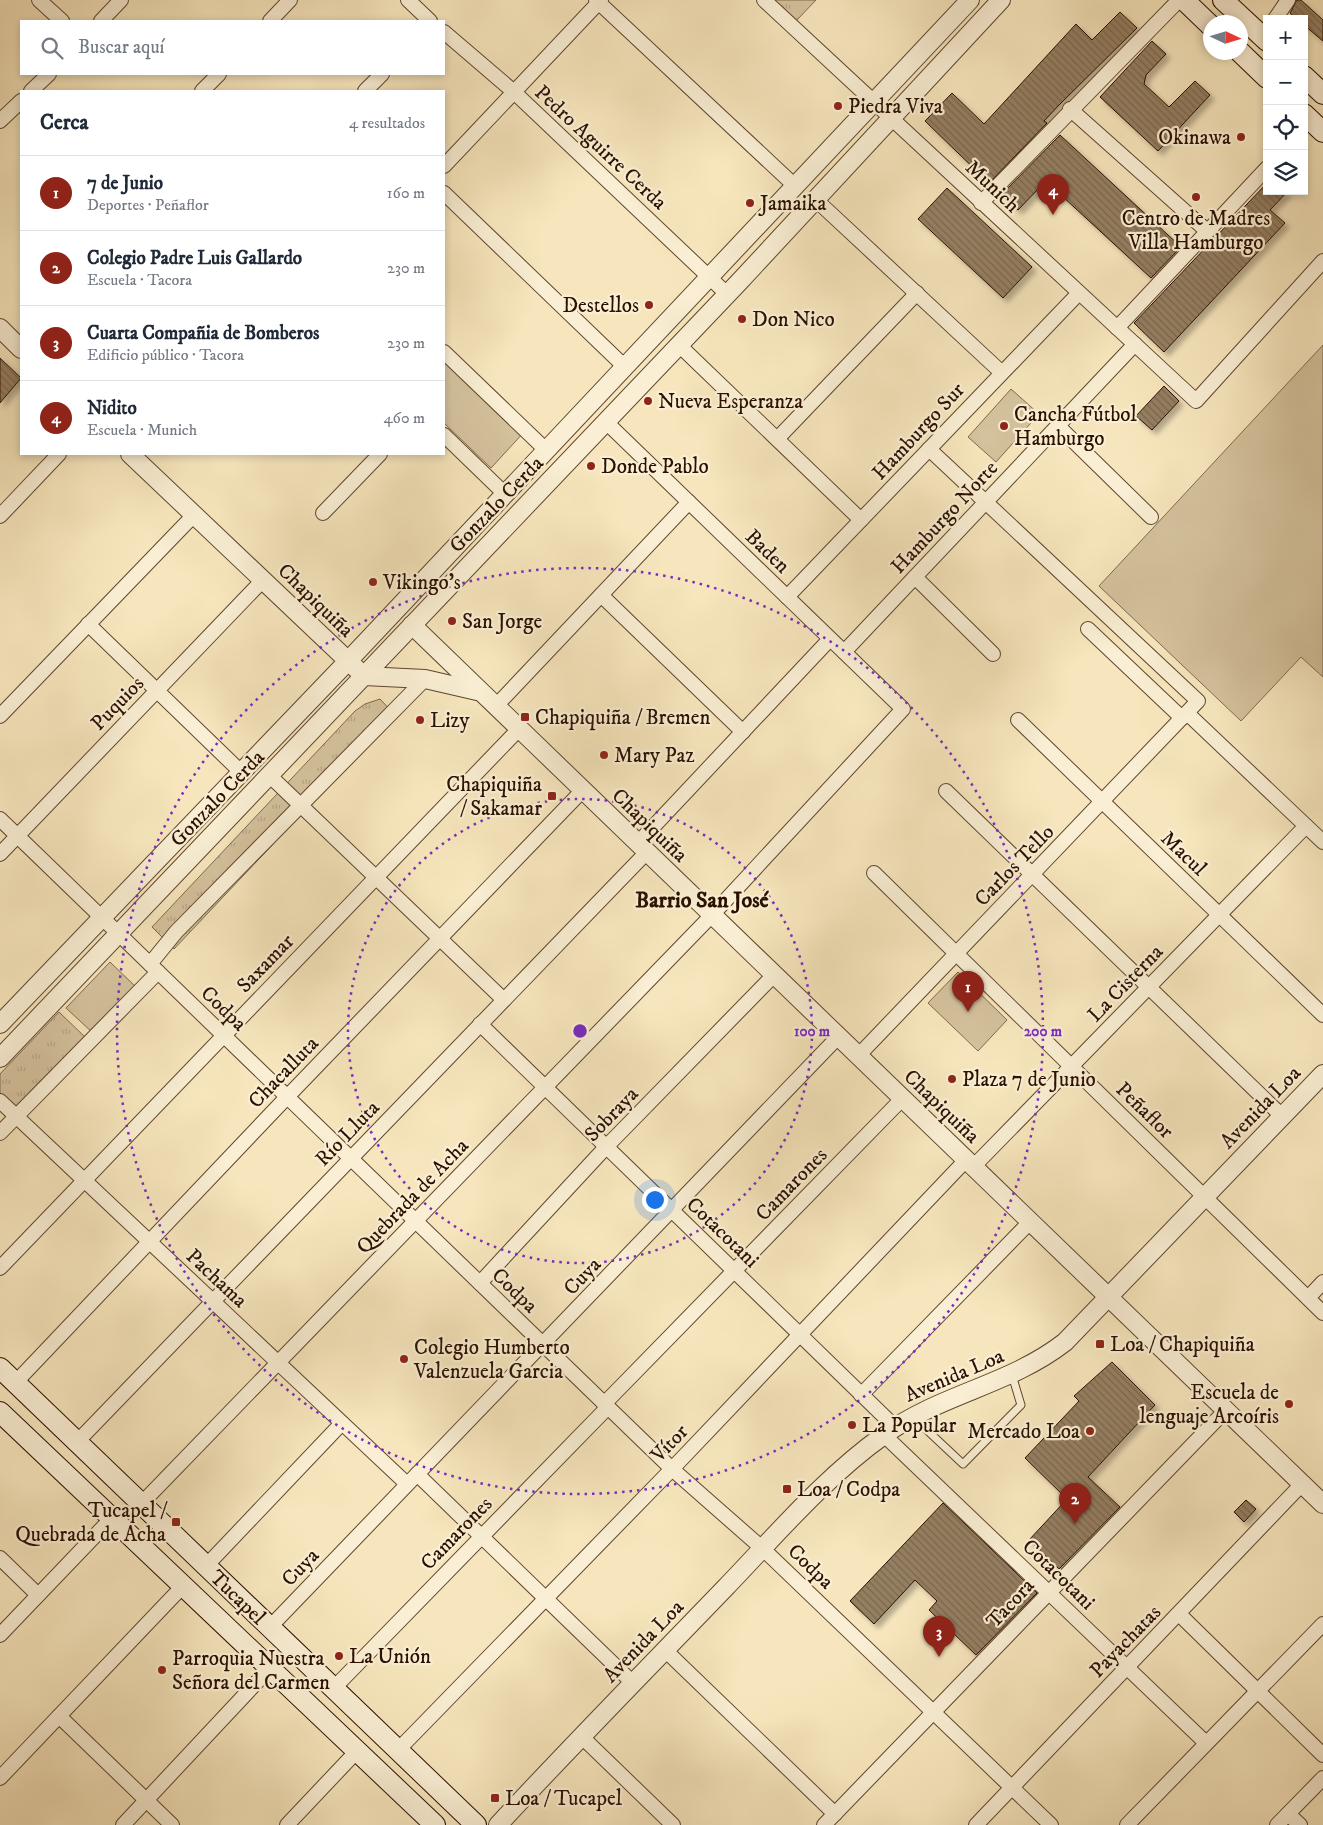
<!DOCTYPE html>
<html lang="es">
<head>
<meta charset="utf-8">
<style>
	body { margin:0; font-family:"IM FELL DW Pica",serif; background:#f2f2f3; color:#1f2937 }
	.controls { position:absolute; right:15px; top:15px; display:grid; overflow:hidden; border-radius:0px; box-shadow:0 2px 8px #0003 }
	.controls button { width:45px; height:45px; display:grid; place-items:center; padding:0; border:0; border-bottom:1px solid #e0e1e3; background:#fff; color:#1f2937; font:25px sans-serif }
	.compass { position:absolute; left:1203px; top:15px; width:45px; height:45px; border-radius:50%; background:#fff; box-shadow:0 2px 8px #0003; rotate:94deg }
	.you { position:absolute; left:654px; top:1199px; width:18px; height:18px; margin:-12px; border:4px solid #fff; border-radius:50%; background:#1a73e8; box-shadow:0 0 0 8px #1a73e833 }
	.badge { display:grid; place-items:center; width:32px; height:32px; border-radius:50%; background:#8f2418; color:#fff; font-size:16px; font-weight:700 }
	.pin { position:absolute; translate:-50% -41px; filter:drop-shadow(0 1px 2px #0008) }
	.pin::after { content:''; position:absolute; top:26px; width:18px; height:15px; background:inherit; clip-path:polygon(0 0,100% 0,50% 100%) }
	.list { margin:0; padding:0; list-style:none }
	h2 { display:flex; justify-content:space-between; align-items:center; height:65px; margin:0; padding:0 20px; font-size:21px }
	h2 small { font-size:16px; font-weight:400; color:#747a83 }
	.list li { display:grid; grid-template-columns:32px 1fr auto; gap:15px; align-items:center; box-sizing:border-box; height:75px; padding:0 20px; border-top:1px solid #e0e1e3 }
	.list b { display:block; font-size:19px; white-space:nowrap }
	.list p { margin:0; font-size:16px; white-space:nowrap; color:#747a83 }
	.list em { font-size:16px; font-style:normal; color:#747a83 }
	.icon { flex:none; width:28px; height:28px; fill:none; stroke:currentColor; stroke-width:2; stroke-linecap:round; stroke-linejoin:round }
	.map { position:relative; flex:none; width:1323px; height:1825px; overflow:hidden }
	.search { position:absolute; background:#fff; box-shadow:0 2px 8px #0003; left:20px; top:20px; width:425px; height:55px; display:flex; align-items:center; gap:12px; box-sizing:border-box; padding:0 18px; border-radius:0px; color:#747a83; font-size:19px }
	.panel { position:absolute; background:#fff; box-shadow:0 2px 8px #0003; left:20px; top:90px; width:425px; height:365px; border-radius:0px }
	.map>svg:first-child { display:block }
	.grass { fill:#d4c29d; stroke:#80694e }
	.park { fill:url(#park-tufts); stroke:#80694e }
	.building { fill:url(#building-back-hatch); stroke:#2b1000; filter:url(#shadow) }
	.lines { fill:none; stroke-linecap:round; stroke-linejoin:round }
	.service-casing { stroke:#5e462f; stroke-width:9 }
	.minor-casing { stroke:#5e462f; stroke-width:16 }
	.tertiary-casing { stroke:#5e462f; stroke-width:20 }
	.secondary-casing { stroke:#2b1000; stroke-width:22 }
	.service { stroke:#faefd4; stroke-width:7 }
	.minor { stroke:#faefd4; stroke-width:14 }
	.tertiary { stroke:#faefd4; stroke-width:18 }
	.secondary { stroke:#faefd4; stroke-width:20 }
	.ring { fill:none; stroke:#7b2cbf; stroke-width:2.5; stroke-dasharray:2.5 5 }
	.poi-dot { fill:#8f2418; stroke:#faefd4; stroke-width:2 }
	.labels { text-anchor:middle; stroke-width:4.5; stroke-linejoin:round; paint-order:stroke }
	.poi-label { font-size:21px; fill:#2b1000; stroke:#faefd4; text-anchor:start }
	.street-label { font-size:21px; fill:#2b1000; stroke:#faefd4 }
	.neighbourhood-label { font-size:22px; font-weight:bold; fill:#2b1000; stroke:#faefd4 }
	.centre { fill:#7b2cbf; stroke:#faefd4; stroke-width:2.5 }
	.ring-label { font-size:15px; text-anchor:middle; font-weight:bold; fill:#7b2cbf; stroke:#faefd4; stroke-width:4.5; stroke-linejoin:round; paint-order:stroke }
</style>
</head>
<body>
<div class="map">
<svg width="1323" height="1825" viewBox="0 0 1323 1825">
	<defs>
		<pattern id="park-tufts" width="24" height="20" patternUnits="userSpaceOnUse" patternTransform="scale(1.25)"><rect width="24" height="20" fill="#d4c29d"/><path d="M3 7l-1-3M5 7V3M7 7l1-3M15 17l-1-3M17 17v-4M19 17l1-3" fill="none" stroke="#b6a685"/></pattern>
		<pattern id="building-back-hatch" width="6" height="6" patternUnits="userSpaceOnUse" patternTransform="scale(1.25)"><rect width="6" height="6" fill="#957f62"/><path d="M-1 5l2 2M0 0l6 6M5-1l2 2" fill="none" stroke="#7a674e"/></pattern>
		<filter id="shadow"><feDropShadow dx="4.5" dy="4.5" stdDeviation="2.5" flood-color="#0004"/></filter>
	</defs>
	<rect width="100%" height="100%" fill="#f7e6bd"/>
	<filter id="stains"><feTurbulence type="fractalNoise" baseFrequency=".004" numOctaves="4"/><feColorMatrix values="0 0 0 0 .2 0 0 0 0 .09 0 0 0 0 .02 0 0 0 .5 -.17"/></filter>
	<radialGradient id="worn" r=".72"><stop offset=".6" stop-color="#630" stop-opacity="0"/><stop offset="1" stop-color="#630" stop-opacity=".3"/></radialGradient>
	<g class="grass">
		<polygon points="1323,345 1323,677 1301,657 1241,721 1099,586"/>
		<polygon points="444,353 526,430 491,468 444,423"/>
		<polygon points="1011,389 1039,414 996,462 968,437"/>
		<polygon points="110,962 137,988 94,1034 66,1008"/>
		<polygon points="958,972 1007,1020 978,1051 928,1003"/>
	</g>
	<g class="park">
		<polygon points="771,0 816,0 795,22"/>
		<polygon points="380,699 395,715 174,949 152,927 355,711 365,704"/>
		<polygon points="59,1012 86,1038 15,1112 0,1097 0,1074"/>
	</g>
	<g class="building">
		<polygon points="1297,0 1301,0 1323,20 1323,41 1304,25 1304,19 1297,19 1290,13"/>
		<polygon points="1120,12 1137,28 1059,105 1044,121 1047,123 989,183 925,121 952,93 984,124 1076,24 1092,40"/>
		<polygon points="1152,41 1166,54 1146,75 1144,84 1155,94 1169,107 1195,81 1210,95 1158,151 1100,97"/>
		<polygon points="1060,135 1181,247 1151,278 1049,184 1040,187 1018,210 1001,195"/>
		<polygon points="1267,183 1267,191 1288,191 1270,210 1285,223 1164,352 1134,323"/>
		<polygon points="947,188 1032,267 1003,298 918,219"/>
		<polygon points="0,358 21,378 0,403"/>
		<polygon points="1164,386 1179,401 1152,430 1136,416"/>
		<polygon points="1112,1362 1155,1405 1088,1477 1120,1507 1059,1569 1029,1540 1067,1499 1025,1458 1079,1401 1074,1396"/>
		<polygon points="1246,1500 1256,1509 1244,1522 1234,1512"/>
		<polygon points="943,1503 1037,1593 976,1655 929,1610 937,1601 915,1580 874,1624 850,1601"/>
	</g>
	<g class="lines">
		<g class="service-casing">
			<polyline id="service" points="914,1418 963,1464 1021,1405 1012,1375"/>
		</g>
		<g class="minor-casing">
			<g id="minor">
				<polyline points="39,0 62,21"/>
				<polyline points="408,0 430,21"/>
				<polyline points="596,0 795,186"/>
				<polyline points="764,0 1196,401 1323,261"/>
				<polyline points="1275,19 1288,0"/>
				<polyline points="101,21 121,0"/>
				<polyline points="270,21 290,0"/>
				<polyline points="444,32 514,92 727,294"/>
				<polyline points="31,91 49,74"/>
				<polyline points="202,91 219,74"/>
				<polyline points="365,91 382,74"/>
				<polyline points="1070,109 1207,231"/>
				<polyline points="0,121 21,101"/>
				<polyline points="444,166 601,0"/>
				<polyline points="444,193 625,367"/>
				<polyline points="815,199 1001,372"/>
				<polyline points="981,203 1179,0"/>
				<polyline points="1117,328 1267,168"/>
				<polyline points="679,345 861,520"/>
				<polyline points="444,352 546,450"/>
				<polyline points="1058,426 1151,517"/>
				<polyline points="444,435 505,494"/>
				<polyline points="777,439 917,293"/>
				<polyline points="323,513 380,454"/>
				<polyline points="0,516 59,454"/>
				<polyline points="915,577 993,654"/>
				<polyline points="601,595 743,732"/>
				<polyline points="787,597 1079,293"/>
				<polyline points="88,624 241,772"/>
				<polyline points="1088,629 1182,718"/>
				<polyline points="844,652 1135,344"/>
				<polyline points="495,707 689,502"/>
				<polyline points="1187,713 1323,842"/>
				<polyline points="0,716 194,515"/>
				<polyline points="1018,720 1323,1015"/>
				<polyline points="269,775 504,1000"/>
				<polyline points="946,791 1282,1116"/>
				<polyline points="0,819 672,1469 763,1549 1051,1825"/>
				<polyline points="637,844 830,639"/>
				<polyline points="0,854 263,580"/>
				<polyline points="874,873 1323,1313"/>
				<polyline points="150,964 176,932 425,679"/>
				<polyline points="480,1024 895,1427"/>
				<polyline points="858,1056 1198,701 929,449"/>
				<polyline points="0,1101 407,1484"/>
				<polyline points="0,1133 158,972"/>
				<polyline points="973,1167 1306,826"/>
				<polyline points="0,1268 518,730"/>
				<polyline points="480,1283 606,1147 774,975"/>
				<polyline points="1308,1298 1323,1282"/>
				<polyline points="15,1383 287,1097 582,791"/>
				<polyline points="861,1395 1030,1222"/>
				<polyline points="604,1404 902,1099"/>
				<polyline points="884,1435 1206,1743"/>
				<polyline points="77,1442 646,853"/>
				<polyline points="417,1474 633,1683"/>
				<polyline points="141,1504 712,915 903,709 606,422"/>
				<polyline points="0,1558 38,1595"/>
				<polyline points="206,1566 342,1423"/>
				<polyline points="1179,1614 1323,1755"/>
				<polyline points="270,1627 838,1037"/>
				<polyline points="0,1635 112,1518"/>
				<polyline points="665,1650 835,1814"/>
				<polyline points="334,1688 608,1407"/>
				<polyline points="59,1716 172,1825"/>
				<polyline points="582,1737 673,1825"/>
				<polyline points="398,1750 672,1469 966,1160"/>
				<polyline points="0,1778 183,1586"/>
				<polyline points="1288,1814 1300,1825"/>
				<polyline points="123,1825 270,1668"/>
				<polyline points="287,1825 357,1751"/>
				<polyline points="824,1825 1226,1410"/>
				<polyline points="976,1825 1302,1484"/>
				<polyline points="1127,1825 1323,1624"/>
				<polyline points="1277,1825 1323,1778"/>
			</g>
		</g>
		<g class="tertiary-casing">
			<g id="tertiary">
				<polyline points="0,328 21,349"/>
				<polyline points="130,454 364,676 425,679 477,691"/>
				<polyline points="412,625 1323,1504"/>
				<polyline points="0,1024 348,661 970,0"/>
				<polyline points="0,1058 740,281 1001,0"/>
				<path d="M 498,1825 C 573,1744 650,1666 726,1587 C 776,1535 825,1477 884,1435 C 940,1394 1010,1385 1065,1342 L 1323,1074"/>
			</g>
		</g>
		<g class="secondary-casing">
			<g id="secondary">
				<polyline points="1184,0 1210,25"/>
				<polyline points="1223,0 1267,41"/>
				<polyline points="1240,52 1267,78"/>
				<polyline points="1304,76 1323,94"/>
				<polyline points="1304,114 1323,132"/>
				<polyline points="0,1368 476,1825"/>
				<polyline points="0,1412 435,1825"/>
			</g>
		</g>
		<use href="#service" class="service"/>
		<use href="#minor" class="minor"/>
		<use href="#tertiary" class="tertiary"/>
		<use href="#secondary" class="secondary"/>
	</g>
	<g class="ring">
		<circle cx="580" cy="1031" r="232"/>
		<circle cx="580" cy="1031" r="463"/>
	</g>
	<g class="poi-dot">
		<circle cx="838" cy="106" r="5"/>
		<circle cx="1241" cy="137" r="5"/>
		<circle cx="1196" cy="197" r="5"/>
		<circle cx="750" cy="203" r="5"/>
		<circle cx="649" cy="305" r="5"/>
		<circle cx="742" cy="319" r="5"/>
		<circle cx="648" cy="401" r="5"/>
		<circle cx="1004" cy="426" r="5"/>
		<circle cx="591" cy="466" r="5"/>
		<circle cx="373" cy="582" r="5"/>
		<circle cx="452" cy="621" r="5"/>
		<rect x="520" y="712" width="10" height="10" rx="2.5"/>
		<circle cx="420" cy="720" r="5"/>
		<circle cx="604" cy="755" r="5"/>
		<rect x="547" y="791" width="10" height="10" rx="2.5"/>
		<circle cx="952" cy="1079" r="5"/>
		<rect x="1095" y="1339" width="10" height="10" rx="2.5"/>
		<circle cx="404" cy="1359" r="5"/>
		<circle cx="1289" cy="1404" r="5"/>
		<circle cx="852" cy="1425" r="5"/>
		<circle cx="1090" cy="1431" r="5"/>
		<rect x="782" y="1484" width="10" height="10" rx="2.5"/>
		<rect x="171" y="1517" width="10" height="10" rx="2.5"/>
		<circle cx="339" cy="1656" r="5"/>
		<circle cx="162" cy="1670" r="5"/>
		<rect x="490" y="1793" width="10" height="10" rx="2.5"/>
	</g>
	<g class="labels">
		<g class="poi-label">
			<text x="848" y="113">Piedra Viva</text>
			<text x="1231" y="144" text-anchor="end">Okinawa</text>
			<text x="760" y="210">Jamaika</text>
			<text x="1196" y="225" text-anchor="middle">Centro de Madres<tspan x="1196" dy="24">Villa Hamburgo</tspan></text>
			<text x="639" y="312" text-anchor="end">Destellos</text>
			<text x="752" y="326">Don Nico</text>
			<text x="658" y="408">Nueva Esperanza</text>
			<text x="1014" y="421">Cancha Fútbol<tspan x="1014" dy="24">Hamburgo</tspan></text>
			<text x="601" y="473">Donde Pablo</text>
			<text x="383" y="589">Vikingo's</text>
			<text x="462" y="628">San Jorge</text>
			<text x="535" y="724">Chapiquiña / Bremen</text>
			<text x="430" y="727">Lizy</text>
			<text x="614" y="762">Mary Paz</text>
			<text x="542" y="791" text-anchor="end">Chapiquiña<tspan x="542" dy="24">/ Sakamar</tspan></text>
			<text x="962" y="1086">Plaza 7 de Junio</text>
			<text x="1110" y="1351">Loa / Chapiquiña</text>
			<text x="414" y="1354">Colegio Humberto<tspan x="414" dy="24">Valenzuela Garcia</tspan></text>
			<text x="1279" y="1399" text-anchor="end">Escuela de<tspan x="1279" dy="24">lenguaje Arcoíris</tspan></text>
			<text x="862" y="1432">La Popular</text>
			<text x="1080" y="1438" text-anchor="end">Mercado Loa</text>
			<text x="797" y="1496">Loa / Codpa</text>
			<text x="166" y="1517" text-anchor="end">Tucapel /<tspan x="166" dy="24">Quebrada de Acha</tspan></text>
			<text x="349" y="1663">La Unión</text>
			<text x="172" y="1665">Parroquia Nuestra<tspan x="172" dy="24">Señora del Carmen</tspan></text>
			<text x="505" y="1805">Loa / Tucapel</text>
		</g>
		<g class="street-label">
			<text transform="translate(601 147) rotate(43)" y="7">Pedro Aguirre Cerda</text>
			<text transform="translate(993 186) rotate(43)" y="7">Munich</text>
			<text transform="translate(918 431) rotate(-47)" y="7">Hamburgo Sur</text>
			<text transform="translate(496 504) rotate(-46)" y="7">Gonzalo Cerda</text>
			<text transform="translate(944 517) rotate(-47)" y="7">Hamburgo Norte</text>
			<text transform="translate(768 551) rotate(44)" y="7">Baden</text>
			<text transform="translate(316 600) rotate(44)" y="7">Chapiquiña</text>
			<text transform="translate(117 703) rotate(-46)" y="7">Puquios</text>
			<text transform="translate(217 798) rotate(-46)" y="7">Gonzalo Cerda</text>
			<text transform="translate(650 825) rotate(44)" y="7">Chapiquiña</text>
			<text transform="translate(1184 853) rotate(44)" y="7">Macul</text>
			<text transform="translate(1014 865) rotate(-46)" y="7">Carlos Tello</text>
			<text transform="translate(265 963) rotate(-46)" y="7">Saxamar</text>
			<text transform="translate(1125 983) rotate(-46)" y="7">La Cisterna</text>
			<text transform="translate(224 1008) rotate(44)" y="7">Codpa</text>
			<text transform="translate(283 1072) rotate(-46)" y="7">Chacalluta</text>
			<text transform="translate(942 1106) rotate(44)" y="7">Chapiquiña</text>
			<text transform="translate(1260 1107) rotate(-46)" y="7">Avenida Loa</text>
			<text transform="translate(1145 1110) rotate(44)" y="7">Peñaflor</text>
			<text transform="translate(611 1114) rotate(-46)" y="7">Sobraya</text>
			<text transform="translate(347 1133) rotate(-46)" y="7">Río Lluta</text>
			<text transform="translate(791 1184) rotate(-46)" y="7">Camarones</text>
			<text transform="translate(412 1196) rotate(-46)" y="7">Quebrada de Acha</text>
			<text transform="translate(723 1232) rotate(44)" y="7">Cotacotani</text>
			<text transform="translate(582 1276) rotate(-46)" y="7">Cuya</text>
			<text transform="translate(217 1278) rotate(43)" y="7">Pachama</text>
			<text transform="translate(515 1290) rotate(44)" y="7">Codpa</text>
			<text transform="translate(954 1375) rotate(-23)" y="7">Avenida Loa</text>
			<text transform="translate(669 1443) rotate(-46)" y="7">Vítor</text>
			<text transform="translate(456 1533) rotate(-46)" y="7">Camarones</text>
			<text transform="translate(811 1566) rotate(44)" y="7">Codpa</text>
			<text transform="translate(300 1567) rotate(-46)" y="7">Cuya</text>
			<text transform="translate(1059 1574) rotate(44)" y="7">Cotacotani</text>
			<text transform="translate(238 1597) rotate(44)" y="7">Tucapel</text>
			<text transform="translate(1010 1603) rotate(-47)" y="7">Tacora</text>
			<text transform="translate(643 1641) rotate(-46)" y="7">Avenida Loa</text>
			<text transform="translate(1125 1641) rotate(-46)" y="7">Payachatas</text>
		</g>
		<g class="neighbourhood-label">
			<text x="702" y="907">Barrio San José</text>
		</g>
	</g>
	<circle cx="580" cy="1031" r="8" class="centre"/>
	<g class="ring-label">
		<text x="812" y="1036">100 m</text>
		<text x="1043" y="1036">200 m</text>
	</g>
	<rect width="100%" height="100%" filter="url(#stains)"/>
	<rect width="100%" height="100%" fill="url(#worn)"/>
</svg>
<div class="controls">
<button>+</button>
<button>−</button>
<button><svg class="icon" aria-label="locate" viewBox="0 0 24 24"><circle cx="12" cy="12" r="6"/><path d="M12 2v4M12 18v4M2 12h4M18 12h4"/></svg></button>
<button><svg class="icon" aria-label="layers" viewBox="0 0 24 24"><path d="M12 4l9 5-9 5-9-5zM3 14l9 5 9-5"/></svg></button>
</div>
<svg class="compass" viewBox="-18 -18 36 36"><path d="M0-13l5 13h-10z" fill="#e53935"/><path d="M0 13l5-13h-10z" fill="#747a83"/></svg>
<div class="you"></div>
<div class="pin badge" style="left:968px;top:1012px">1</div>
<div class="pin badge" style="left:1075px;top:1524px">2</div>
<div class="pin badge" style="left:939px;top:1657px">3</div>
<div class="pin badge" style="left:1053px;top:215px">4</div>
<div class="search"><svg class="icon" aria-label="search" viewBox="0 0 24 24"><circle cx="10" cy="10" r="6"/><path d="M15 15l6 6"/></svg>Buscar aquí</div>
<section class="panel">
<h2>Cerca<small>4 resultados</small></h2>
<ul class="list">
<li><span class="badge">1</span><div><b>7 de Junio</b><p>Deportes · Peñaflor</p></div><em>160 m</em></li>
<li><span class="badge">2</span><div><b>Colegio Padre Luis Gallardo</b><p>Escuela · Tacora</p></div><em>230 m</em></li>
<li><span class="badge">3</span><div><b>Cuarta Compañia de Bomberos</b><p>Edificio público · Tacora</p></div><em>230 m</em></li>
<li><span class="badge">4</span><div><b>Nidito</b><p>Escuela · Munich</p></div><em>460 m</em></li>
</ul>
</section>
</div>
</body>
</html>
